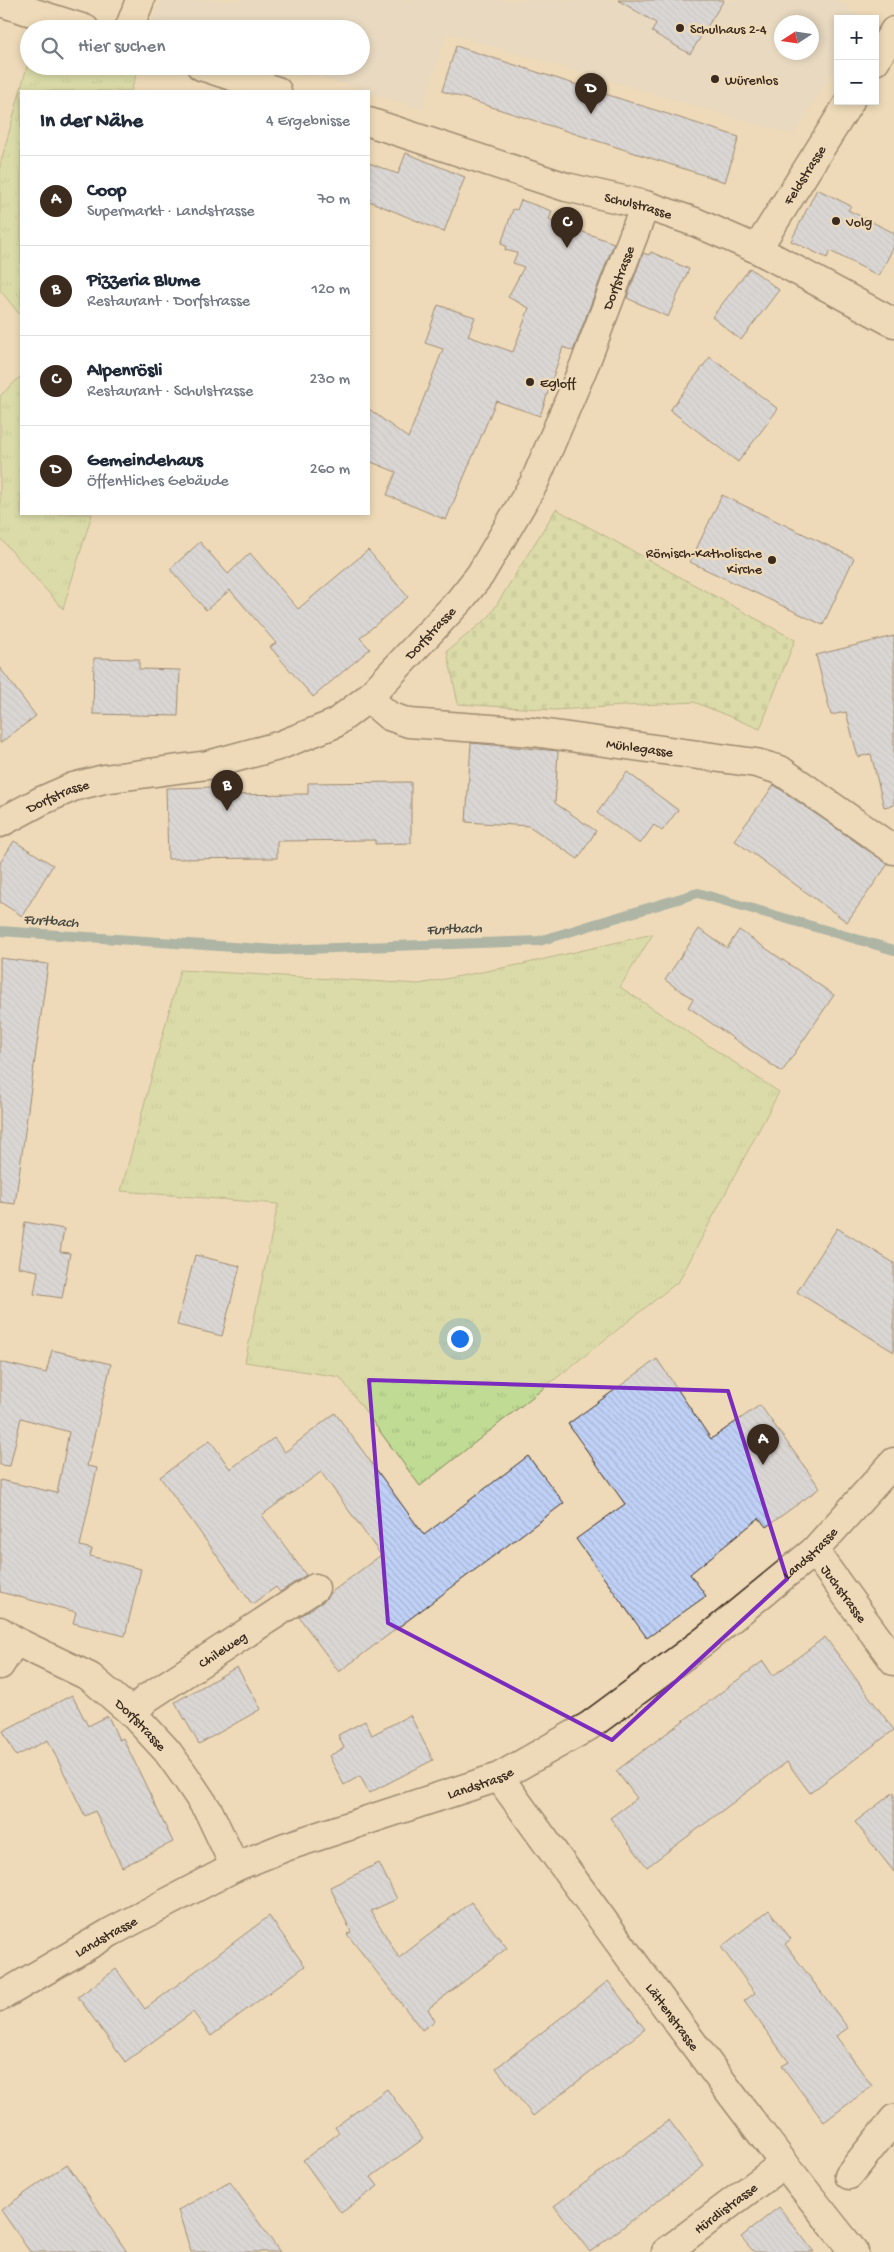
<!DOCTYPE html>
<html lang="de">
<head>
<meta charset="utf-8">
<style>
	body { margin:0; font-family:"Gochi Hand",sans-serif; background:#f6f6f7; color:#1f2937 }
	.controls { position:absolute; right:15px; top:15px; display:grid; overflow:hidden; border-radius:0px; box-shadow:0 2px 8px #0003 }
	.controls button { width:45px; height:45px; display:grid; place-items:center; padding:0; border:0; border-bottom:1px solid #e0e1e3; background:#fff; color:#1f2937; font:25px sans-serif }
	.compass { position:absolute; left:774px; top:15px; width:45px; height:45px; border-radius:50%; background:#fff; box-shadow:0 2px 8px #0003; rotate:258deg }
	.you { position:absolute; left:459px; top:1338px; width:18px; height:18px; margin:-12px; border:4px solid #fff; border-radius:50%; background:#1a73e8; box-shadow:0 0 0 8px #1a73e833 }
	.badge { display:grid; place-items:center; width:32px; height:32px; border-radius:50%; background:#3b2a1e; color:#fff; font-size:16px; font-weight:700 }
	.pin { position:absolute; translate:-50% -41px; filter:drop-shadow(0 1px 2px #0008) }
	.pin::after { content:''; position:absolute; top:26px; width:18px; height:15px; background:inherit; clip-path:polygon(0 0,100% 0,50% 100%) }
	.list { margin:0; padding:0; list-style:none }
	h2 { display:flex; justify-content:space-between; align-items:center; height:65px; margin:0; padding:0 20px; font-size:21px }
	h2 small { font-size:16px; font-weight:400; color:#747a83 }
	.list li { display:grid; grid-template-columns:32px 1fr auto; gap:15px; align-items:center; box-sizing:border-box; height:90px; padding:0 20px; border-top:1px solid #e0e1e3 }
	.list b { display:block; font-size:19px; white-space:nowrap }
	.list p { margin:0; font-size:16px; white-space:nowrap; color:#747a83 }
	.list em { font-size:16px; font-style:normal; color:#747a83 }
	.icon { flex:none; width:28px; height:28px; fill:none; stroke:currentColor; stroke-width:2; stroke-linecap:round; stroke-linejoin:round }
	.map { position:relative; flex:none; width:894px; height:2252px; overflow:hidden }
	.search { position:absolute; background:#fff; box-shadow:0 2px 8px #0003; left:20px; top:20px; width:350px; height:55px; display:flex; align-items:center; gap:12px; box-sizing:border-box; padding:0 18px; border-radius:28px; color:#747a83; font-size:19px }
	.panel { position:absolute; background:#fff; box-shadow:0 2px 8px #0003; left:20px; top:90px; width:350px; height:425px; border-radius:0px }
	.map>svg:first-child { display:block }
	.built { fill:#e0d7cb; fill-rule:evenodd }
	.grass { fill:url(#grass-tufts); stroke:#7e8359 }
	.cemetery { fill:url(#cemetery-stones); stroke:#7e8359 }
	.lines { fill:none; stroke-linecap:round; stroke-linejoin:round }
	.stream { stroke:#60878e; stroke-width:10 }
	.building { fill:url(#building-back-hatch); stroke:#3b2a1e }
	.minor-casing { stroke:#3b2a1e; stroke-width:31 }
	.tertiary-casing { stroke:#3b2a1e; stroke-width:31 }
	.secondary-casing { stroke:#3b2a1e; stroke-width:31 }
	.minor { stroke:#eedab8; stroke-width:28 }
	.tertiary { stroke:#eedab8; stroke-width:28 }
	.secondary { stroke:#eedab8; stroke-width:28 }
	.marked { fill:none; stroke:#7b2cbf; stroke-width:4; stroke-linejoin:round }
	.poi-dot { fill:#3b2a1e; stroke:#eedab8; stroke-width:2 }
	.labels { text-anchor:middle; stroke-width:5; stroke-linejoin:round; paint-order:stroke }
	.poi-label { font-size:14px; fill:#3b2a1e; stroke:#eedab8; text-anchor:start }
	.street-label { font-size:14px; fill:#3b2a1e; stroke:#eedab8 }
	.water-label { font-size:15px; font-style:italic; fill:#474943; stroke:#eedab8 }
</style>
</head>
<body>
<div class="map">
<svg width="894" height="2252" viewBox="0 0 894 2252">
	<defs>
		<pattern id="grass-tufts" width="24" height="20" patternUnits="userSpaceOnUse" patternTransform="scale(1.25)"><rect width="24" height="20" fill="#c0dc94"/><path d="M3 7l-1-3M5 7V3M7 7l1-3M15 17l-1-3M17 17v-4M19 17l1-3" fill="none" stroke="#a6bd7f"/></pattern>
		<pattern id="cemetery-stones" width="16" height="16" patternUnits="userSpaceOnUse" patternTransform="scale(1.25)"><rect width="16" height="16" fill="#c0dc94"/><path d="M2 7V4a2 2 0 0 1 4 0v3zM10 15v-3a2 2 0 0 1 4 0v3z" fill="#a6bd7f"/></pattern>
		<pattern id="building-back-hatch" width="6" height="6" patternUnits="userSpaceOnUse" patternTransform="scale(1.25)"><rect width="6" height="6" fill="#c0d1f7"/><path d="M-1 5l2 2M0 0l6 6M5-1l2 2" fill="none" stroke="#a6b4d3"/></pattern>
	</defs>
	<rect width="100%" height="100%" fill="#eedab8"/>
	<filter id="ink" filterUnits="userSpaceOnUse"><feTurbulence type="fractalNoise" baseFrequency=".02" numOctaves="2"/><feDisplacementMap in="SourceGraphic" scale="10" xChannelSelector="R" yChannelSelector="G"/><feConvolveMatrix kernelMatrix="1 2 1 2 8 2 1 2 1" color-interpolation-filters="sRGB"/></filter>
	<g filter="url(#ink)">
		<path class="built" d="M 161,0 L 836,0 L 864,19 L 838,19 L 838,64 L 794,135 L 447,33 L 422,109 L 369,93 L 369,91 L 279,66 L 361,66 L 361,29 L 150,27 ZM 782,22 L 812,22 L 812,52 L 782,52 Z"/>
		<g class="grass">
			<polygon points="29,59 29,66 127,66 138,69 131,91 21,91 21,316 0,290 0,165"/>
			<polygon points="21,376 21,514 92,514 63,609 0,538 0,396"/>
			<polygon points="653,934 620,987 779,1092 679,1281 420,1486 340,1377 245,1362 278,1204 121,1191 180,970 419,984 523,964"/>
		</g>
		<polygon class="cemetery" points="556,509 795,640 760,729 694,702 554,710 458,704 447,651 489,617"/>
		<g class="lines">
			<polyline class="stream" points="0,931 276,950 539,941 698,893 894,950"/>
		</g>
		<g class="building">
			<polygon points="618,0 724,0 690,54 652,32 656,23"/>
			<polygon points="456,46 739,137 725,182 442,91"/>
			<polygon points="406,153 465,177 444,232 369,201 369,163 398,174"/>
			<polygon points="817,189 851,206 848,210 894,233 894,246 879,276 830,251 827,258 791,241"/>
			<polygon points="521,200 552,211 549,220 614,243 573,351 563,347 540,416 496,401 446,520 387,495 396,472 369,461 369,409 408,438 443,349 425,343 438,305 475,317 468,336 513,352 529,308 508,297 524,267 513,263 517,253 505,250 506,246 501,244 513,209 517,210"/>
			<polygon points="651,252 689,269 668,317 627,298 643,253 649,255"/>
			<polygon points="750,268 779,290 741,340 712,317"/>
			<polygon points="710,357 778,409 738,462 670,410"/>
			<polygon points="722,495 854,558 823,625 690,562"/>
			<polygon points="200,542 228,574 250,553 298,609 368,550 408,597 360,638 370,649 313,697 270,647 276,643 230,590 206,610 170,569"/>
			<polygon points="894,636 894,805 884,807 871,754 858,757 846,712 831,715 816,655"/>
			<polygon points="94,658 139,659 139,669 180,670 178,716 93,714"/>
			<polygon points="0,668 36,716 0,743"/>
			<polygon points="471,743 558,751 555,803 596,831 578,859 529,826 466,822"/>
			<polygon points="627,772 678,810 662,831 654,825 640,844 597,813"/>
			<polygon points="411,782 411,843 375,844 375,840 277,841 277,858 168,859 166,788 216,787 216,795 308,794 308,783"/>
			<polygon points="774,785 888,864 847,922 734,840"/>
			<polygon points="14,841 53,865 22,916 0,902 0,863"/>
			<polygon points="699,929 727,948 739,930 834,995 782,1072 688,1007 693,999 665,980"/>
			<polygon points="0,958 48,964 15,1204 0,1202"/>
			<polygon points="25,1222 64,1229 60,1252 70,1253 62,1298 34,1294 38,1271 18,1267"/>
			<polygon points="837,1228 894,1263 894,1352 797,1292"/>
			<polygon points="195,1255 240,1266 222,1336 177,1325"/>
			<polygon points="52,1350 111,1364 87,1466 97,1468 80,1546 92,1549 90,1556 141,1569 125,1636 73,1623 76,1612 0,1592 0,1480 57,1493 69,1432 21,1418 10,1466 0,1465 0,1362 46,1373"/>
			<polygon points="657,1359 711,1439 760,1405 820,1488 766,1527 759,1518 690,1574 706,1596 647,1638 576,1539 625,1504 568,1424"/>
			<polygon points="335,1413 424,1535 528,1456 564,1503 339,1672 299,1617 324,1601 329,1594 381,1555 321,1472 262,1515 306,1575 280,1592 276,1587 252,1604 160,1477 210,1440 230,1469 274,1438 285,1452"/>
			<polygon points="825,1637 894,1730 810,1793 787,1762 647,1867 610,1818 637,1798 616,1771 763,1661 773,1676"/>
			<polygon points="237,1667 261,1709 199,1744 175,1702"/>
			<polygon points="72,1695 88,1726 108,1716 119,1740 123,1738 173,1842 122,1867 95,1811 85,1816 48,1740 16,1756 3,1731"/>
			<polygon points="410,1715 433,1760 369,1793 360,1776 344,1785 329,1756 344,1748 338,1735 365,1721 372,1735"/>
			<polygon points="894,1792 894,1872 855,1822"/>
			<polygon points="379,1863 397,1899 371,1911 399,1958 471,1902 507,1948 428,2009 435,2021 422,2030 347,1934 351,1932 330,1887"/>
			<polygon points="769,1910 791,1939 785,1944 848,2028 836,2036 872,2086 824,2122 782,2066 789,2062 744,2001 755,1993 721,1947"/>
			<polygon points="269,1916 305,1966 211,2036 193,2012 125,2062 78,1997 116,1969 145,2009"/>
			<polygon points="608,1981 645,2029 533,2116 496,2068"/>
			<polygon points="387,2089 423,2139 371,2177 378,2186 341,2213 303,2160 339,2133 335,2127"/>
			<polygon points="669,2120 704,2166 590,2252 554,2206"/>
			<polygon points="67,2164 127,2252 30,2252 1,2210"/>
			<polygon points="230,2182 280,2252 191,2252 178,2210"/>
			<polygon points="779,2207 814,2252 754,2252 741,2237"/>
		</g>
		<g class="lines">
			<g class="minor-casing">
				<g id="minor">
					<polyline points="129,29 140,0"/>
					<polyline points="875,61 894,31"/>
					<path id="s1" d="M 757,249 L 850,101"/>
					<path id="s2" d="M 368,698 L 389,716 L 409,723 L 533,732 L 756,763 L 780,770 L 894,850"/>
					<path id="s3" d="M 0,823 L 41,801 L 73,787 L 104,779 L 208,765 L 278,746 L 334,724 L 368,698 L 460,600 L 480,575 L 534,483 L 586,361 L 645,205"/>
					<path id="s4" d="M 814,1551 L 894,1661"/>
					<path id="s5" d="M 0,1631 L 15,1641 L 90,1677 L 132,1713 L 167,1751 L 185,1776 L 209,1812 L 235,1867"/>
					<polyline points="0,1665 15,1641"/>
					<path id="s6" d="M 132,1713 L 147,1698 L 315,1588"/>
					<path id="s7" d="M 499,1777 C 615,1937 730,2098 854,2252"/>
					<polyline points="849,2175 894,2119"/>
					<path id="s8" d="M 666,2252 L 783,2164"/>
				</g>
			</g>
			<g class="tertiary-casing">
				<g id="tertiary">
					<polyline points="0,2 85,29"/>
					<polyline points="201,66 277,91"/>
					<path id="s9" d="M 369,122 L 566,187 L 645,205 L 695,222 L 757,249 L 894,323"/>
				</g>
			</g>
			<g class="secondary-casing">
				<g id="secondary">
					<path id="s10" d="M 0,1997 L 111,1932 L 235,1867 L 285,1847 L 499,1777 L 589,1726 L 704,1641 L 814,1551 L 894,1462"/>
				</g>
			</g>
			<use href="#minor" class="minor"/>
			<use href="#tertiary" class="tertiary"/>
			<use href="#secondary" class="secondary"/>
		</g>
	</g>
	<path d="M0 0H894V2252H0ZM 369,1380 L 728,1391 L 787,1579 L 612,1740 L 388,1623 Z" fill="#eedab8" fill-opacity=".55" fill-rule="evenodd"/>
	<path class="marked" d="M 369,1380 L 728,1391 L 787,1579 L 612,1740 L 388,1623 Z"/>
	<g class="poi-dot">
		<circle cx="680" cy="28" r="5"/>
		<circle cx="715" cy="79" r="5"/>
		<circle cx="836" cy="221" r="5"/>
		<circle cx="530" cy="382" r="5"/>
		<circle cx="772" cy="560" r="5"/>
	</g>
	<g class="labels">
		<g class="poi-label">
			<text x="690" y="33">Schulhaus 2-4</text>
			<text x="725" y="84">Würenlos</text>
			<text x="846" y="226">Volg</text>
			<text x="540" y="387">Egloff</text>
			<text x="762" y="557" text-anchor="end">Römisch-Katholische<tspan x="762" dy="16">Kirche</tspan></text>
		</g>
		<g class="street-label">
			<text dy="5" stroke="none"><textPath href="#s1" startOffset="88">Feldstrasse</textPath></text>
			<text dy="5" stroke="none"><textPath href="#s9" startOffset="282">Schulstrasse</textPath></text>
			<text dy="5" stroke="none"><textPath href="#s3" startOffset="889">Dorfstrasse</textPath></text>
			<text dy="5" stroke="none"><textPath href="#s3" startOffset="484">Dorfstrasse</textPath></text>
			<text dy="5" stroke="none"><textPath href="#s2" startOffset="281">Mühlegasse</textPath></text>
			<text dy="5" stroke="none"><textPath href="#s3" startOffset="64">Dorfstrasse</textPath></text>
			<text dy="5" stroke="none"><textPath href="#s10" startOffset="932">Landstrasse</textPath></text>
			<text dy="5" stroke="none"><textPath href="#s4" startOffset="52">Juchstrasse</textPath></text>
			<text dy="5" stroke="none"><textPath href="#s6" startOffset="111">Chileweg</textPath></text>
			<text dy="5" stroke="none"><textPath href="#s5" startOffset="171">Dorfstrasse</textPath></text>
			<text dy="5" stroke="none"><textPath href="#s10" startOffset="528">Landstrasse</textPath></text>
			<text dy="5" stroke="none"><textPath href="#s10" startOffset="122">Landstrasse</textPath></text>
			<text dy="5" stroke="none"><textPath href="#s7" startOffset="296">Lättenstrasse</textPath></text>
			<text dy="5" stroke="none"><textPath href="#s8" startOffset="74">Hürdlistrasse</textPath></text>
		</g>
		<g class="water-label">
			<text transform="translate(51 920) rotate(4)" y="5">Furtbach</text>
			<text transform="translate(454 928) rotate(-2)" y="5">Furtbach</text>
		</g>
	</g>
</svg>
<div class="controls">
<button>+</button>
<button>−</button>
</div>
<svg class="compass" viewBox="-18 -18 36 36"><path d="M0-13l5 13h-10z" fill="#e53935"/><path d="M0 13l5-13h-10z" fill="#747a83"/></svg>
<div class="you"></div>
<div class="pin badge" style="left:763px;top:1465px">A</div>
<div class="pin badge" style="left:227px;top:811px">B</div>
<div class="pin badge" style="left:567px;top:248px">C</div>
<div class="pin badge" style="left:591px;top:114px">D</div>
<div class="search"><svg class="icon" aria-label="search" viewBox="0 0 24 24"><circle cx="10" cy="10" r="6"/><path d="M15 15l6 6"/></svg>Hier suchen</div>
<section class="panel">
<h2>In der Nähe<small>4 Ergebnisse</small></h2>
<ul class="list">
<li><span class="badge">A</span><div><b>Coop</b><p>Supermarkt · Landstrasse</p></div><em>70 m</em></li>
<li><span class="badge">B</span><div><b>Pizzeria Blume</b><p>Restaurant · Dorfstrasse</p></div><em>120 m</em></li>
<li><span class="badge">C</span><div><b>Alpenrösli</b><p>Restaurant · Schulstrasse</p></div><em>230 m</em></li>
<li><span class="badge">D</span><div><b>Gemeindehaus</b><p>Öffentliches Gebäude</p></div><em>260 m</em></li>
</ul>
</section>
</div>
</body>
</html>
